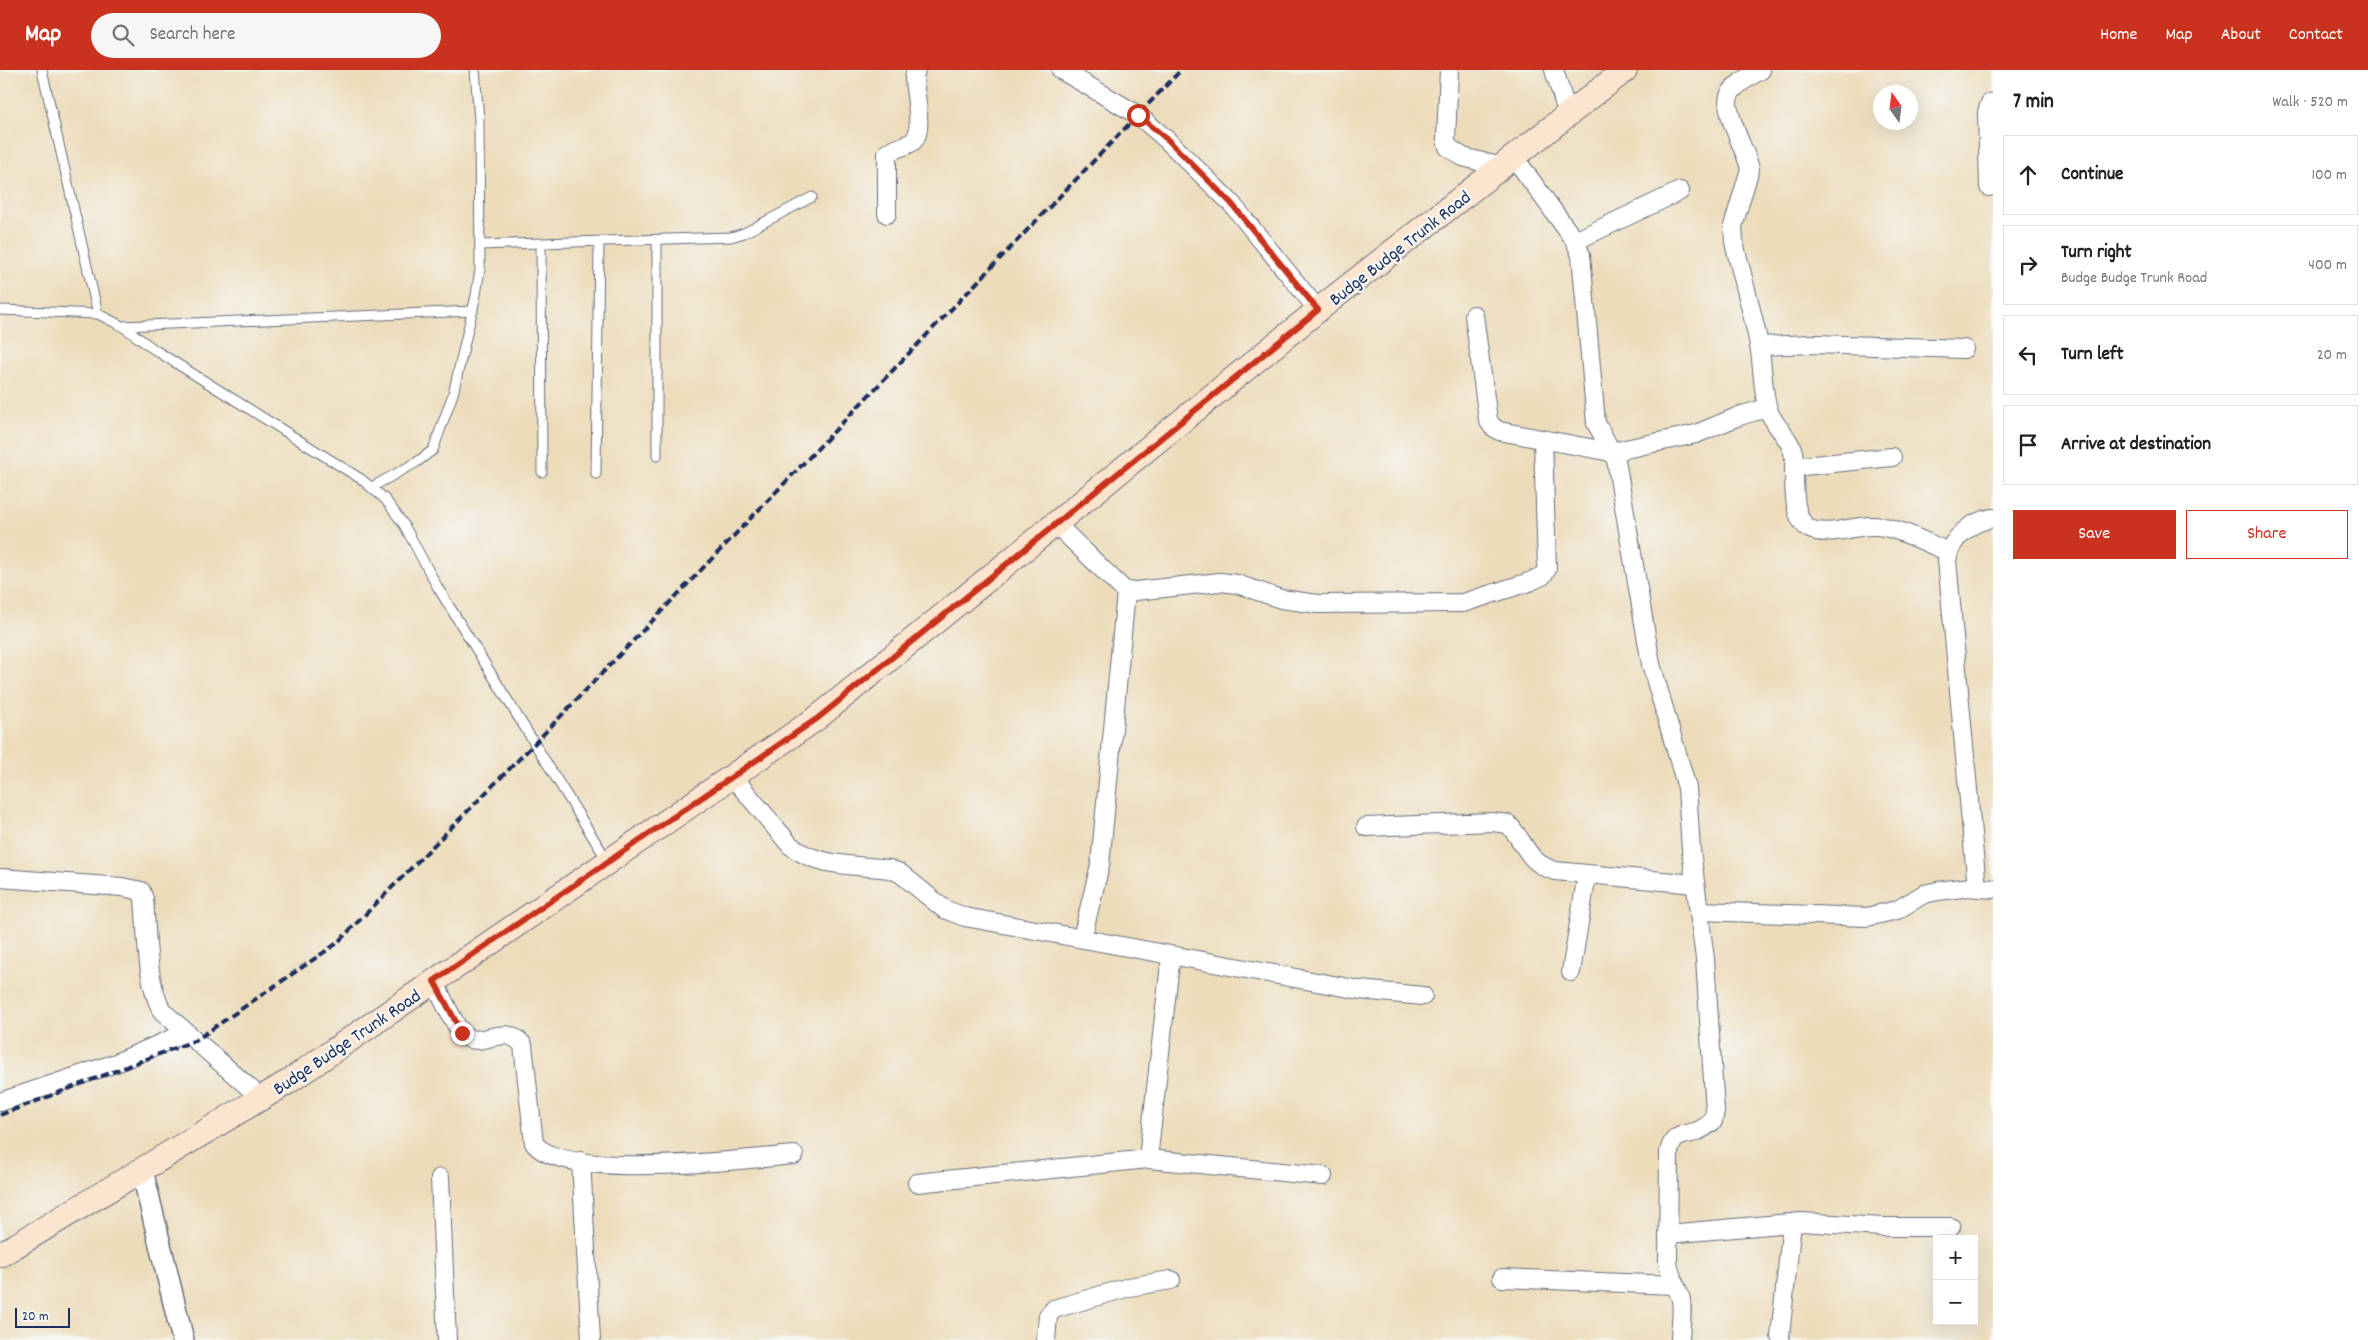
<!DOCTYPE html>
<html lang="en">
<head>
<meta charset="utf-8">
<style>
	body { margin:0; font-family:Dekko,sans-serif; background:#f6f6f6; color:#202124 }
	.controls { position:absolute; right:15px; bottom:15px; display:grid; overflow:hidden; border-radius:0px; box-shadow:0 5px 20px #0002 }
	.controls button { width:45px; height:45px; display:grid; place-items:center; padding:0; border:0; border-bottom:1px solid #e0e0e0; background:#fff; color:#202124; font:25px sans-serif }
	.compass { position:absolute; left:1873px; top:15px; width:45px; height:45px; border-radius:50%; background:#fff; box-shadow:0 5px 20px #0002; rotate:346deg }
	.scale { position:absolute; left:15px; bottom:12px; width:55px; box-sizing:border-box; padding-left:5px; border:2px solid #1b2f5e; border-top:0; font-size:14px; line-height:18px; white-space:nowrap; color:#1b2f5e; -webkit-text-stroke:4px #f6f6f2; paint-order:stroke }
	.stop { position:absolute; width:15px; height:15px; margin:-11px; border:4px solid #c8321e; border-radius:50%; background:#fff }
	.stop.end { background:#c8321e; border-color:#fff; box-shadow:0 1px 5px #0008 }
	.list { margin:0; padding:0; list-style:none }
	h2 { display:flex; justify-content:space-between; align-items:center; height:65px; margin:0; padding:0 20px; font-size:21px }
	h2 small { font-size:16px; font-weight:400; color:#757577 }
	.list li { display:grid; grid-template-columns:32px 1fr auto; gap:15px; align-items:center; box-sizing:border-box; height:80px; margin:0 10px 10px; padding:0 10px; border:1px solid #e0e0e0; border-radius:0px }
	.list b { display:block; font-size:19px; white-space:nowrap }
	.list p { margin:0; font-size:16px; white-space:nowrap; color:#757577 }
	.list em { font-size:16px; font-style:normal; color:#757577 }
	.actions { display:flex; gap:10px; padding:15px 20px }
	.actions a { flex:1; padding:11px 0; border:1px solid #c8321e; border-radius:0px; text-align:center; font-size:18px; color:#c8321e }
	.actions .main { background:#c8321e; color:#fff }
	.icon { flex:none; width:28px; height:28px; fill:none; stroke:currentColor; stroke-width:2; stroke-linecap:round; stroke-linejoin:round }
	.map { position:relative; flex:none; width:1993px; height:1270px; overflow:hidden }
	header { display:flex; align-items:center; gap:30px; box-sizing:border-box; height:70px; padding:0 25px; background:#c8321e; color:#fff }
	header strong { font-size:24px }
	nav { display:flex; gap:28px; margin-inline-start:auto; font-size:18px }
	.search { width:350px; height:45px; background:#f6f6f6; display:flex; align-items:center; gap:12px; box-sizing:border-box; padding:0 18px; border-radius:28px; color:#757577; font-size:19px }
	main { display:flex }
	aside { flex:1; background:#fff }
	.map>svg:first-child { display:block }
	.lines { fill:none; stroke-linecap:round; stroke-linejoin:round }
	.service-casing { stroke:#646c7e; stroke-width:11 }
	.minor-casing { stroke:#646c7e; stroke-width:20 }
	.tertiary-casing { stroke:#646c7e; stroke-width:24 }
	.secondary-casing { stroke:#646c7e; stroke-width:26 }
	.service { stroke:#fff; stroke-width:9 }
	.minor { stroke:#fff; stroke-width:18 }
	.tertiary { stroke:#fff; stroke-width:21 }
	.secondary { stroke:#fce5cf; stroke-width:24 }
	.rail { stroke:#1b2f5e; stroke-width:4; stroke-dasharray:8 4; stroke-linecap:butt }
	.route { stroke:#c8321e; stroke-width:6 }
	.labels { text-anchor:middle; stroke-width:4.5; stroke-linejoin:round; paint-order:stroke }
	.street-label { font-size:19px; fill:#1b2f5e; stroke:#f6f6f2 }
</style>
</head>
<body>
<header>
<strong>Map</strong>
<div class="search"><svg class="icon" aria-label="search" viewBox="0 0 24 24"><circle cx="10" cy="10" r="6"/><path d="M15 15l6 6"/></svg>Search here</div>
<nav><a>Home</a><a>Map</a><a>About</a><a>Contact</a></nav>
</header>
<main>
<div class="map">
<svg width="1993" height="1270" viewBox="0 0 1993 1270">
	<rect width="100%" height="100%" fill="#f6f6f2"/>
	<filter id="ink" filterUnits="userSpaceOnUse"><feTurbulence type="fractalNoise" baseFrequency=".02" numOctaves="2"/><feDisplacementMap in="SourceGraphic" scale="10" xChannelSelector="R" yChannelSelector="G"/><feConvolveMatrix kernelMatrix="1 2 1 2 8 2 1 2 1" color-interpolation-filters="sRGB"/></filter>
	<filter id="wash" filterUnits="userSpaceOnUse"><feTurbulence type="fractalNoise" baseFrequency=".0096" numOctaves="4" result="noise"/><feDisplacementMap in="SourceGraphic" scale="20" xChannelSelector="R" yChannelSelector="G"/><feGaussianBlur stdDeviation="1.12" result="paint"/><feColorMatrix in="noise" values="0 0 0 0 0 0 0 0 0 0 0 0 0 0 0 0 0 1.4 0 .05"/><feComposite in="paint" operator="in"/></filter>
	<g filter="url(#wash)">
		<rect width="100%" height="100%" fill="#eddcba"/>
	</g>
	<g filter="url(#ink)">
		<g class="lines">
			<g class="service-casing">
				<g id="service">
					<polyline points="42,0 98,244"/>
					<polyline points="541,174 542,402"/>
					<polyline points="480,175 731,167 744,163 812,127"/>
					<polyline points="0,240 98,244 122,256 155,280 361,409 385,429 404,455 438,518 607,790"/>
					<polyline points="123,256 473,241"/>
					<polyline points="657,386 657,170"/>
					<polyline points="596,404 599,172"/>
					<polyline points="372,417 417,392 433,380 453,324 476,225 480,199 479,50 475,0"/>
				</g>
			</g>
			<g class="minor-casing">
				<g id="minor">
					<polyline points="1061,0 1138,45 1167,70 1231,133 1318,240"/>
					<polyline points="1449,0 1446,70 1448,77 1463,87 1502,97"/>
					<polyline points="1554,0 1568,45"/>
					<path d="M 1761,0 C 1751,6 1736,13 1730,24 C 1721,39 1747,82 1750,99 L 1733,156 L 1734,172 C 1742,206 1752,240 1759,275 C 1763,296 1762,319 1768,339 C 1774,358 1792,367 1794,388 C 1795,407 1790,449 1810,459 C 1828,467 1854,455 1874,456 C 1896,456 1928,474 1949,482"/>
					<path d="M 1514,87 L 1575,171 L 1581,185 L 1596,353 L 1616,390 L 1651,594 L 1687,718 L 1691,780 L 1705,889 L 1715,1041 L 1713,1051 C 1708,1055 1702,1060 1695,1062 C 1680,1066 1673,1065 1669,1082 L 1668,1192 C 1670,1207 1675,1213 1680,1226 C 1684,1238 1680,1257 1680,1270"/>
					<polyline points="1989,117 1987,42 1990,33 1993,32"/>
					<path d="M 887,144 L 887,83 C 895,78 904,77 912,72 C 925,64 914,21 914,7 L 916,0"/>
					<polyline points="1575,171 1680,121"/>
					<polyline points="1474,245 1488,350 1492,356 1499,361 1611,382 1696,364 1739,346 1767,338"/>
					<polyline points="1759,276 1815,274 1964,279"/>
					<polyline points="1794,397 1892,387"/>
					<polyline points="1056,454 1126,522"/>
					<path d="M 732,706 L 790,775 C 815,797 858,795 889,799 L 900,803 L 944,839 L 965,847 L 1360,920 L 1423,926"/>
					<path d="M 1366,757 L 1492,752 L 1508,754 C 1527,774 1526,792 1555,801 L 1695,814"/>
					<path d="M 0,808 L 122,817 L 141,821 L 144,829 C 147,862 146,912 162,941 L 261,1028"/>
					<path d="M 1977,818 L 1947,490 C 1951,468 1971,451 1993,448"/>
					<polyline points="1699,841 1867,847 1897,840 1924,824 1938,821 1970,817 1993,819"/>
					<polyline points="1082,868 1100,795 1126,522 1220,512 1237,514 1281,529 1318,534 1463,533 1529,512 1542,506 1547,499 1543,370"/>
					<polyline points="1571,902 1587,804"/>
					<path d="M 434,911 C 441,925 453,953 462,963 C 480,983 502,950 523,975 L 534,1073 C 561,1112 748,1089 794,1085"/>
					<polyline points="0,1032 116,993 185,963"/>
					<polyline points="1148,1089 1171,885"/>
					<polyline points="581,1091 591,1270"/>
					<polyline points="440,1108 447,1270"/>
					<polyline points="917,1113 1148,1089 1323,1106"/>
					<polyline points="1668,1164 1801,1152 1882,1157 1951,1157"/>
					<polyline points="1502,1208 1674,1215"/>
					<polyline points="1780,1266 1792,1153"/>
					<polyline points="1046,1270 1048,1246 1054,1239 1129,1217 1171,1210"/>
				</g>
			</g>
			<g class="tertiary-casing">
				<polyline id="tertiary" points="142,1100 183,1270"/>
			</g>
			<g class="secondary-casing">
				<polyline id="secondary" points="0,1185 288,1012 817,648 1318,240 1625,0"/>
			</g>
			<use href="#service" class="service"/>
			<use href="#minor" class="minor"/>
			<use href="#tertiary" class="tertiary"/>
			<use href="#secondary" class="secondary"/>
			<polyline class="rail" points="0,1045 196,970 336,874 535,673 1181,0"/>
		</g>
	</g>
	<g class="lines" filter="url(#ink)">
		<polyline class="route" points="462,963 434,911 818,648 1318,240 1231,133 1168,70 1138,45"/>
	</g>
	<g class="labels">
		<g class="street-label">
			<text transform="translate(1399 177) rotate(-38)" y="7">Budge Budge Trunk Road</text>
			<text transform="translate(346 971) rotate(-34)" y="7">Budge Budge Trunk Road</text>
		</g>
	</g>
</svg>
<div class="controls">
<button>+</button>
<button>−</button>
</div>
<svg class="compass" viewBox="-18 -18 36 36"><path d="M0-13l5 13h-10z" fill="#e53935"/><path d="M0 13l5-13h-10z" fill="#757577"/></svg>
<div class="scale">20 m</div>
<div class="stop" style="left:1138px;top:45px"></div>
<div class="stop end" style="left:462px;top:963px"></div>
</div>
<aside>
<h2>7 min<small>Walk · 520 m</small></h2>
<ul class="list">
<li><svg class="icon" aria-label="ahead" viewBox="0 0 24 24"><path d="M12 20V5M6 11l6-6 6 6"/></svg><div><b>Continue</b></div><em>100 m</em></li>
<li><svg class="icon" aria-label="right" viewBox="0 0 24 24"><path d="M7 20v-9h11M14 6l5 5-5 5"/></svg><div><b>Turn right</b><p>Budge Budge Trunk Road</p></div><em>400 m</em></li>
<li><svg class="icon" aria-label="left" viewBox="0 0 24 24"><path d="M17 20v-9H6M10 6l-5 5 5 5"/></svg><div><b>Turn left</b></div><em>20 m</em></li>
<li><svg class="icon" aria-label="arrive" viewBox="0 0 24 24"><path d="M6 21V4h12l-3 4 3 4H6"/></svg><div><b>Arrive at destination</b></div></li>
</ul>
<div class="actions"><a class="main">Save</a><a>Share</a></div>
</aside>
</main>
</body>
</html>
